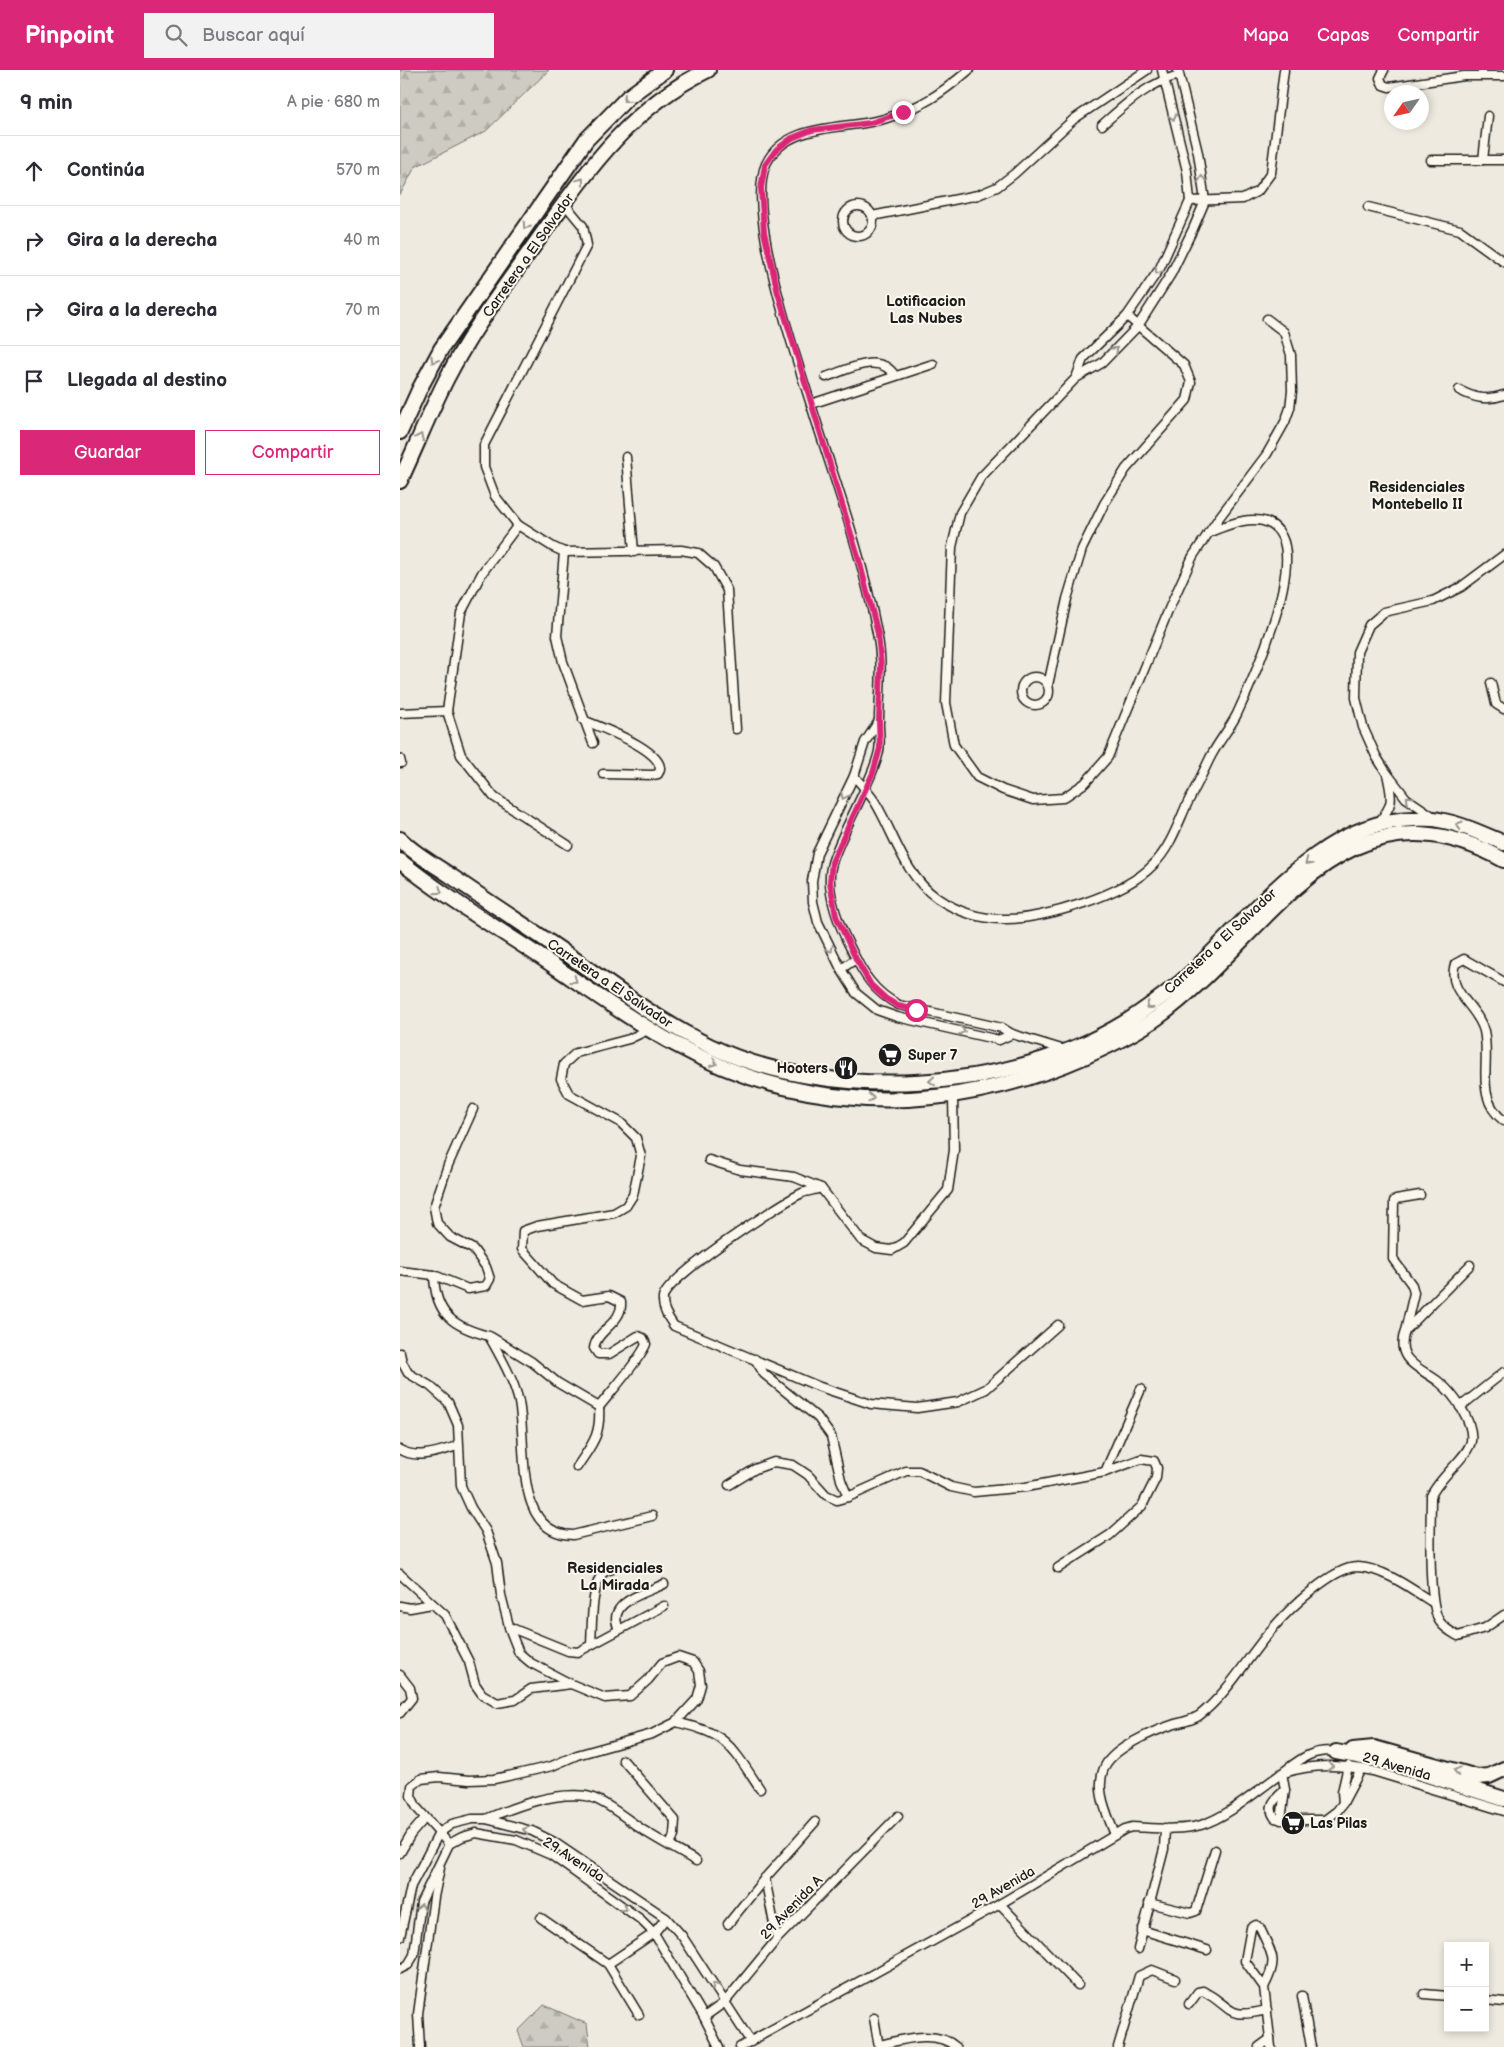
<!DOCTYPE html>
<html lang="es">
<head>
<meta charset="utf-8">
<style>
	body { margin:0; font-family:"Balsamiq Sans",sans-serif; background:#f2f2f3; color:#2b2b33 }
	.controls { position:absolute; right:15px; bottom:15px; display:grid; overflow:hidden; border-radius:0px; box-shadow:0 2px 8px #0003 }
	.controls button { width:45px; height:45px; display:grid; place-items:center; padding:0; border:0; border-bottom:1px solid #e1e1e2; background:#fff; color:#2b2b33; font:25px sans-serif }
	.compass { position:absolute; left:984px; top:15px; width:45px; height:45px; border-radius:50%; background:#fff; box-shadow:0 2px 8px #0003; rotate:236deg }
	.stop { position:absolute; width:15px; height:15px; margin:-11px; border:4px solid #db2777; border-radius:50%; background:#fff }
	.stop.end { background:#db2777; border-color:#fff; box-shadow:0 1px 5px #0008 }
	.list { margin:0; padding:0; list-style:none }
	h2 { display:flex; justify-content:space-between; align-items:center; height:65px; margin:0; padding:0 20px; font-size:21px }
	h2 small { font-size:16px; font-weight:400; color:#7c7c81 }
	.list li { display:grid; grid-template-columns:32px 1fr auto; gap:15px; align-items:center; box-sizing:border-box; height:70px; padding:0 20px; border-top:1px solid #e1e1e2 }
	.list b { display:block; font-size:19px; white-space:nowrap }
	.list em { font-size:16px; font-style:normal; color:#7c7c81 }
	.actions { display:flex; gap:10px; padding:15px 20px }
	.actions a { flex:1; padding:11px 0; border:1px solid #db2777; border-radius:0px; text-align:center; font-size:18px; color:#db2777 }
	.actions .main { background:#db2777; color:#fff }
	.icon { flex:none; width:28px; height:28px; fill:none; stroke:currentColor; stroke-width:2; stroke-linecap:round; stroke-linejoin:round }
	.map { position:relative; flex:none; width:1104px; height:1977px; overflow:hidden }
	header { display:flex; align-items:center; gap:30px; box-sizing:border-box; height:70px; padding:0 25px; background:#db2777; color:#fff }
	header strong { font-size:24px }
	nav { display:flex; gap:28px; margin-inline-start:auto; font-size:18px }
	.search { width:350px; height:45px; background:#f2f2f3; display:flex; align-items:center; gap:12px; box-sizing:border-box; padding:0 18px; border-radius:0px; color:#7c7c81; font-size:19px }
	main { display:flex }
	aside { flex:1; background:#fff }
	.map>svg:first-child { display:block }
	.forest { fill:url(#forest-firs); stroke:#75746f }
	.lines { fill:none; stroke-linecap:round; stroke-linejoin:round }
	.minor-casing { stroke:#1c1c1c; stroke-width:11 }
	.trunk-casing { stroke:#1c1c1c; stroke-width:18 }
	.minor { stroke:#fbf7ec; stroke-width:8 }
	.trunk { stroke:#fbf7ec; stroke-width:14 }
	.oneway { stroke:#97948e }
	.route { stroke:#db2777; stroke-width:6 }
	.labels { text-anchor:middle; stroke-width:4; stroke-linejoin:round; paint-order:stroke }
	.street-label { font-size:14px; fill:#1c1c1c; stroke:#fbf7ec }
	.poi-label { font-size:14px; font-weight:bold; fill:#1c1c1c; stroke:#fbf7ec; text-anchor:start }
	.neighbourhood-label { font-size:15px; font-weight:bold; fill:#1c1c1c; stroke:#fbf7ec }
</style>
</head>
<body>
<header>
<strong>Pinpoint</strong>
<div class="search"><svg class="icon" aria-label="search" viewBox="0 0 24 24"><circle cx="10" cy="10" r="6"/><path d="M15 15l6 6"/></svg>Buscar aquí</div>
<nav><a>Mapa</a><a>Capas</a><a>Compartir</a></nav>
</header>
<main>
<aside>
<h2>9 min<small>A pie · 680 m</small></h2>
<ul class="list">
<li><svg class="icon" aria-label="ahead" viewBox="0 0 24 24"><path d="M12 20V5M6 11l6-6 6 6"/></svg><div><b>Continúa</b></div><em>570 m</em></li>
<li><svg class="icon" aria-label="right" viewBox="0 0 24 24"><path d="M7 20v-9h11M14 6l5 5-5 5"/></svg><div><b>Gira a la derecha</b></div><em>40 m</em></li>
<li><svg class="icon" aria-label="right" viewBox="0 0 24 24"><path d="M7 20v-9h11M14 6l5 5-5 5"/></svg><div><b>Gira a la derecha</b></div><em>70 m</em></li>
<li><svg class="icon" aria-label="arrive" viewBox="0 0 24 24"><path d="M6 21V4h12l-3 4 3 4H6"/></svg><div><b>Llegada al destino</b></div></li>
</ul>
<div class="actions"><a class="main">Guardar</a><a>Compartir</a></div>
</aside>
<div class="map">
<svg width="1104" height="1977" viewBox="0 0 1104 1977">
	<defs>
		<pattern id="forest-firs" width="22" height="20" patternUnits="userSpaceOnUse" patternTransform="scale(1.25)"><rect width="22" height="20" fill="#ceccc2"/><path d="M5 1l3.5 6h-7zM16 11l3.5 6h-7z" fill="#b0afa6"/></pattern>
	</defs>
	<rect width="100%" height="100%" fill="#eeeadf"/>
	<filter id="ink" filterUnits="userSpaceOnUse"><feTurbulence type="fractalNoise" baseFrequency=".02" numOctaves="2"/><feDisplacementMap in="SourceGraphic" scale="10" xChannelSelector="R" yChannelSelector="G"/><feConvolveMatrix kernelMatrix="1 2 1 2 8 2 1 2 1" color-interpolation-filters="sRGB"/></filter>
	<g filter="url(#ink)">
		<g class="forest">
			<polygon points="0,0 149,0 86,61 15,97 0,125"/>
			<polygon points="144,1935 187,1954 190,1977 124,1977 118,1961"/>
		</g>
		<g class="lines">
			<g class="minor-casing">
				<g id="minor">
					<path d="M 569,0 C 542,23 522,37 487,48 C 449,61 387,50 366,94 C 345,141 397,290 413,341 C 436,414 463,488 477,563 C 483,591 480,619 479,647 C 478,658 481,670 479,681 C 476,696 469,709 463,723 C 453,745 441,767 433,790 C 423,818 439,856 452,881 C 463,904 475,923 499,935 L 602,958 L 612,964 L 665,980"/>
					<polyline points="778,0 798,83 805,131 793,159 771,204 738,256 702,293 676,308 581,407 560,443 552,477 546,633 554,675 577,707 603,720 633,730 663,728 685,713 708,687 769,539 793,486 818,449 867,384 885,352 890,338 892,321 891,285 884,262 867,249"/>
					<polyline points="984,0 980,8 983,15 989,17 1064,6 1104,6"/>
					<path d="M 702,55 C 726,34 748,13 779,5"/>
					<polyline points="1031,90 1104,90"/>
					<polyline points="1083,90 1088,46"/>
					<polyline points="790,131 843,129 858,121 871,103 884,0"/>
					<polyline points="164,133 183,156 187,175 84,375 84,397 95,426 118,455 153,477 164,482 281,480 298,483 314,497 327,520 336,659"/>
					<circle cx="458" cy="151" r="15"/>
					<polyline points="968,137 1060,160 1104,192"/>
					<polyline points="472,146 578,125 597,117 614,104 674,49 747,0"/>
					<path d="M 426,307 C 447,300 480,281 495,306"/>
					<polyline points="676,308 683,289 727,246 760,198 790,131 787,101 762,0"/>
					<path d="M 1059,320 C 1074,328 1087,331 1104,325"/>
					<polyline points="411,334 533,294"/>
					<polyline points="226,387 234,482"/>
					<polyline points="118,455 82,503 61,543 47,641 61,685 94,727 168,775"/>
					<polyline points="164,482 157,566 163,592 193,673"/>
					<circle cx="635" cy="621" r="14"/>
					<polyline points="1091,613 1096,634 1104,639"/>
					<polyline points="648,615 667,529 682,479 704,434 726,399 787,330 791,312 784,295 727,246"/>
					<polyline points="0,643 47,641"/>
					<path d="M 183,650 C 197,656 273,683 258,704 L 253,705 L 203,704"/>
					<polyline points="479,651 465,672 454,706 417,783 412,811 413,832 418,852 441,899 456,923 477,940 497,947 599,970 612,964"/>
					<polyline points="0,689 1,693"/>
					<path d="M 454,706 C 461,714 469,723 475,732 C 495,765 504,805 537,828 C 556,841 580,849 604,849 C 643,850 726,824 753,795 C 770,778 777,756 787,734 C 795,719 802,705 809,690 C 817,673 829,660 837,644 C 854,608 900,503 882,467 C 868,437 829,454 808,463"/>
					<polyline points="1034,747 1006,728 986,702 976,686 963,657 956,628 957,582 969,555 984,542 1033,531 1061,517 1104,485"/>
					<path d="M 978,753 C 995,733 992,728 987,704"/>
					<polyline points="441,899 456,889"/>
					<path d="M 1104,912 L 1064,889 L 1055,894 C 1046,922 1078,936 1084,961 C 1091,993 1074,1028 1104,1051"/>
					<polyline points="309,1090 340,1100 394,1107 421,1118 461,1170 476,1178 492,1180 504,1173 548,1120 554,1080 553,1026"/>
					<path d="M 421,1118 C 415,1120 408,1121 402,1123 C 381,1133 265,1208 263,1228 C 262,1239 268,1247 274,1256 L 420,1317 L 471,1334 L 517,1338 L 558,1332 L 586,1319 L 658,1255"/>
					<path d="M 1070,1195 L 1005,1261 C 994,1291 1021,1298 1039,1312 C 1054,1324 1074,1352 1071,1371 C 1068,1387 1040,1406 1031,1426 C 1031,1452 1027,1534 1040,1552 C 1045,1559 1051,1562 1058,1566 L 1085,1558 L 1104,1545"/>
					<polyline points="0,1201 34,1205 68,1219 86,1216 90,1209 86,1197 73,1179 50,1167 37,1153 34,1137 48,1095 73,1039"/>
					<path d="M 34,1205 C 35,1244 53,1257 89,1266 C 100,1286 112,1306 118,1328 C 129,1368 110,1464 173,1465 L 252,1446"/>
					<polyline points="1005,1261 1014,1223 1012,1215 993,1189 994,1131 996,1129 1020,1125"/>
					<polyline points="91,1267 132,1292 158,1313 199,1337"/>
					<polyline points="0,1283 2,1292 8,1303 30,1316 48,1332 58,1355 61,1416 71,1438 86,1461 97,1493 101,1525 110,1560 119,1583 131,1593 171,1614"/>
					<polyline points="355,1289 364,1304 418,1348 431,1366 441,1410 448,1427"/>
					<polyline points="1060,1337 1104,1302"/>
					<path d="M 0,1380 C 19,1390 39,1381 58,1376"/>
					<path d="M 177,1397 C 192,1374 201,1366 199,1337 C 210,1323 242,1287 246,1274 L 243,1268 L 238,1266 L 209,1284 L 198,1284 L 194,1278 C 197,1259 223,1253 221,1232 L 209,1226 L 182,1230 L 153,1214 L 122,1179 L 123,1161 L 137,1156 L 214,1143 L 226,1136 L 233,1125 L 241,1086 L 236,1068 L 220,1052 L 169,1024 L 161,1009 L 164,994 L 176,983 L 229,969 L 248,960"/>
					<polyline points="705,1402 741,1319"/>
					<polyline points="329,1415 355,1399 374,1392 393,1395 408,1405 426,1425 437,1430 448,1427 506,1401 519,1401 551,1417 574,1422 626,1417 705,1402 741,1389 754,1391 757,1398 756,1408 742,1436 710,1465 658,1498"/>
					<polyline points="0,1504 45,1545 69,1592 75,1614 82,1624 97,1633 115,1630 131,1619 171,1614 205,1628 230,1626 248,1610 262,1593 278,1587 293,1592 299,1601 301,1615 297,1629 276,1652 252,1664 177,1685 152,1696 122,1703 94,1709 69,1710 39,1707 21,1709 12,1716 11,1726 17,1738 49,1774"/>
					<polyline points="0,1536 10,1538 32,1534"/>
					<polyline points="109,1557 168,1581 178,1582 264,1536"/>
					<path d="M 219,1559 C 205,1532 246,1523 264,1514"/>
					<path d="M 191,1575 C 192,1558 191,1515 203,1503 C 205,1501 211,1500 214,1498"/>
					<polyline points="0,1605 10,1618 12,1628 0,1643"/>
					<path d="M 276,1652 C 291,1656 309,1660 321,1669 C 337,1681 349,1703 360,1719"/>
					<polyline points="223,1690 275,1750 274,1765 270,1776"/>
					<path d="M 884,1703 C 914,1693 942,1695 973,1701 L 1104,1741"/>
					<path d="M 885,1720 C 876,1728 866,1736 875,1748 L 885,1750 L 925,1750 L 937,1741 L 943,1733 L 961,1699"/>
					<polyline points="943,1733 942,1722 948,1696"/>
					<path d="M 86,1749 C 116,1736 153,1722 186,1726 C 204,1729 230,1752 246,1762 C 262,1772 279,1781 296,1791"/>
					<polyline points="881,1750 885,1720 882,1703"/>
					<path d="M 715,1765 C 707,1743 694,1719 705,1696 C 714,1678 753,1661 772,1655 C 781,1652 792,1651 800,1645 C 830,1621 848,1586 873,1558 C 888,1540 933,1497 957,1497 C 984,1498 1010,1518 1032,1532"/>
					<polyline points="0,1783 11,1764 25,1748"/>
					<polyline points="365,1808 377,1869"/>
					<polyline points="749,1833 790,1843 796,1841 815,1780"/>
					<polyline points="600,1834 678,1915"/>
					<polyline points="141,1848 208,1894 239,1945"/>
					<polyline points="328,1854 365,1808 415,1752"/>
					<polyline points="742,1860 807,1880"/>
					<polyline points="0,1867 11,1816 39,1763 52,1754 72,1749 86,1749 132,1761 154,1772 266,1848 282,1866 351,1972"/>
					<polyline points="738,1879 764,1779 765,1758"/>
					<polyline points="208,1894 254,1863 266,1848"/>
					<polyline points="0,1899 8,1895 14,1885 21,1832 49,1774 62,1767 76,1763 116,1770 151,1785 240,1849 254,1863 304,1947 319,1977"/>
					<path d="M 864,1917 C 879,1889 872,1885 860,1858 L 856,1855 L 851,1858 L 845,1891 L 864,1917 L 871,1977"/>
					<polyline points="1024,1924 1048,1926"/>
					<polyline points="902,1926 911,1977"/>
					<polyline points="1085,1930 1104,1932"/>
					<path d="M 789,1934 L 798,1922 L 803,1921 C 835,1938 824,1950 867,1940"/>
					<polyline points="304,1947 325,1932 377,1869 498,1746"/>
					<polyline points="474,1948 479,1977"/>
					<path d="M 479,1975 C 502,1970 536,1959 556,1977"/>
					<polyline points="20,1977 18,1944 34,1827 40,1798"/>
					<path d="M 340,1977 L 600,1834 L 725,1759 L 732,1757 C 754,1758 780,1761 801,1755 C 829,1746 854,1723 878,1706 C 897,1692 910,1678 936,1682"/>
					<polyline points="718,1977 739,1906 752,1900 775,1909"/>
					<polyline points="859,1977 870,1969"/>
				</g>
			</g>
			<g class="trunk-casing">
				<g id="trunk">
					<polyline points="0,362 20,318 41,279 186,70 228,27 265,0"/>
					<path d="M 0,411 C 16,377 30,341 47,308 C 70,263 101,222 130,181 C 182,109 225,40 308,0"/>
					<path d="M 0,769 C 14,784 34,794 51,806 C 93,835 135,862 177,891 C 220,922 262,953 310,976 C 430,1033 611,1022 724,953 C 744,941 763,926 781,912 C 848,854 917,750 1014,749 C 1022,749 1031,748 1039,750 C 1062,754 1083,764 1104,773"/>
					<path d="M 0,791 C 49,831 105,862 157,898 C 230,948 295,996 384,1017 C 487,1042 590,1028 686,986 C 711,975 736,963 758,947 C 871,866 939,700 1104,790"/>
					<polyline points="953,1680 974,1678 1077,1707 1089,1706 1104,1699"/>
					<polyline points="936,1682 979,1690 1104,1729"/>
				</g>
			</g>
			<use href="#minor" class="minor"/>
			<use href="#trunk" class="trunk"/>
		</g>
		<defs><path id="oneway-chevron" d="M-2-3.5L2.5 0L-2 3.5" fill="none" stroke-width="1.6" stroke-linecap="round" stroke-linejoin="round" transform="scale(1.25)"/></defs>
		<g class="oneway">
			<use href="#oneway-chevron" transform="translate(226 29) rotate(139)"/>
			<use href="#oneway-chevron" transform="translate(773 47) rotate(76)"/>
			<use href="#oneway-chevron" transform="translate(802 109) rotate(-98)"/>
			<use href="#oneway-chevron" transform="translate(181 111) rotate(-53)"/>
			<use href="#oneway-chevron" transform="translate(126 156) rotate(125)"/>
			<use href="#oneway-chevron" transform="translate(758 201) rotate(122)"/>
			<use href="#oneway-chevron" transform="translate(715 280) rotate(-46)"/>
			<use href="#oneway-chevron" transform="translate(34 290) rotate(120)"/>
			<use href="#oneway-chevron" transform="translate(20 367) rotate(-66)"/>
			<use href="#oneway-chevron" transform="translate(444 726) rotate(116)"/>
			<use href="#oneway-chevron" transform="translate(1009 729) rotate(-136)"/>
			<use href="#oneway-chevron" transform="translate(1059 755) rotate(-164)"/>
			<use href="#oneway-chevron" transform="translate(908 792) rotate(142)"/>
			<use href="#oneway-chevron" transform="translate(39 821) rotate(33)"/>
			<use href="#oneway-chevron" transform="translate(430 879) rotate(63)"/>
			<use href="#oneway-chevron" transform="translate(174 910) rotate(36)"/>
			<use href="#oneway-chevron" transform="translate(749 936) rotate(144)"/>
			<use href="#oneway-chevron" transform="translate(562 961) rotate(13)"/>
			<use href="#oneway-chevron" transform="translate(314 993) rotate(23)"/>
			<use href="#oneway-chevron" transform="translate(532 1011) rotate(175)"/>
			<use href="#oneway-chevron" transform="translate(471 1028) rotate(2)"/>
			<use href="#oneway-chevron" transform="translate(930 1696) rotate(-1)"/>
			<use href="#oneway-chevron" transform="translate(1057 1701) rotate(-165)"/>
			<use href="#oneway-chevron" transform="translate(126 1760) rotate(-163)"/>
			<use href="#oneway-chevron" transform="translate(21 1837) rotate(-79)"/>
			<use href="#oneway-chevron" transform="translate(224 1838) rotate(35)"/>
			<use href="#oneway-chevron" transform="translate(315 1916) rotate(-123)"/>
		</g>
	</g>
	<g class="lines" filter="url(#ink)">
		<polyline class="route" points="503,42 470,53 412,60 392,68 376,80 365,95 361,118 364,162 378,223 459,490 478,564 481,595 479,651 480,678 473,703 432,792 430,812 436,846 456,889 471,915 485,928 498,936 516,940"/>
	</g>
	<defs>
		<g id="supermarket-disc" transform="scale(1.25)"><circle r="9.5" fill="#1c1c1c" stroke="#fbf7ec"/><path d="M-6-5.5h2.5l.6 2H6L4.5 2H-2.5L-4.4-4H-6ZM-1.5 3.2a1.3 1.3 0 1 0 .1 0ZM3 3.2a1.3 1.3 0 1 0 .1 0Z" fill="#fff"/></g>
		<g id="restaurant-disc" transform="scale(1.25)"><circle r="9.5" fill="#1c1c1c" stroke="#fbf7ec"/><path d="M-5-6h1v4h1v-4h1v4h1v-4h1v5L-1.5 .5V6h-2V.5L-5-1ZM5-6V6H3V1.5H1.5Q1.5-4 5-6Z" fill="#fff"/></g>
	</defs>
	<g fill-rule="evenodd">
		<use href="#supermarket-disc" x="490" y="985"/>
		<use href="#restaurant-disc" x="446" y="998"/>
		<use href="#supermarket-disc" x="893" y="1753"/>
	</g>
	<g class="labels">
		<g class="street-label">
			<text transform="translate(128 185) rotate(-55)" y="5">Carretera a El Salvador</text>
			<text transform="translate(820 871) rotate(-43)" y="5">Carretera a El Salvador</text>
			<text transform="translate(210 913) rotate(34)" y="5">Carretera a El Salvador</text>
			<text transform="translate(997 1696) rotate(16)" y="5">29 Avenida</text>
			<text transform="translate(174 1789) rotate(33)" y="5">29 Avenida</text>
			<text transform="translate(603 1817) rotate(-30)" y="5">29 Avenida</text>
			<text transform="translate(391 1837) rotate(-46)" y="5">29 Avenida A</text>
		</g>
		<g class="poi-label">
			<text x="508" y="990">Super 7</text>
			<text x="428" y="1003" text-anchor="end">Hooters</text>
			<text x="910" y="1758">Las Pilas</text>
		</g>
		<g class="neighbourhood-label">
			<text x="526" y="236">Lotificacion<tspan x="526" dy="17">Las Nubes</tspan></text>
			<text x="1017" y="422">Residenciales<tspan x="1017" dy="17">Montebello II</tspan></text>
			<text x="215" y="1503">Residenciales<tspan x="215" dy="17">La Mirada</tspan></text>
		</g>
	</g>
</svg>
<div class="controls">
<button>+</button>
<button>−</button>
</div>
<svg class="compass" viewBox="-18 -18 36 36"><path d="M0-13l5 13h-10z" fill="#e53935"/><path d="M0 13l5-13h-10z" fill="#7c7c81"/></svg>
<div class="stop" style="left:516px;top:940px"></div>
<div class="stop end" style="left:503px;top:42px"></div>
</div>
</main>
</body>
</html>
